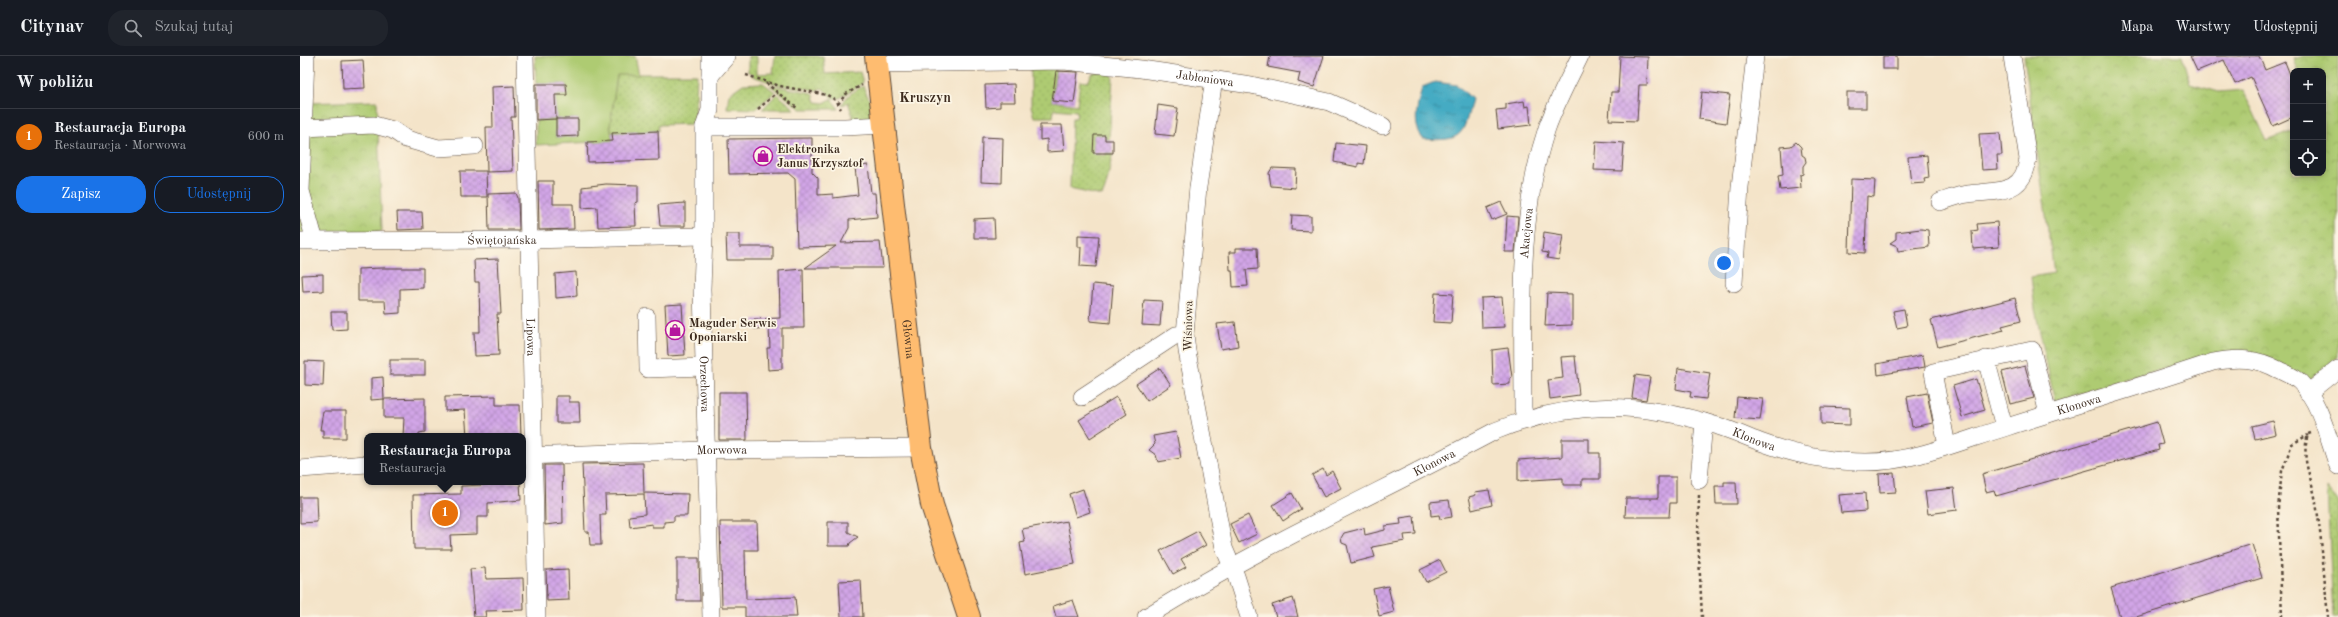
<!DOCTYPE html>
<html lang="pl">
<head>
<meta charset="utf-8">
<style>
	body { margin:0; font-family:"Old Standard TT",serif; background:#20242c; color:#f1f3f6 }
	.controls { position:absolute; right:12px; top:12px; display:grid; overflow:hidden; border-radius:8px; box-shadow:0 2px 10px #0003 }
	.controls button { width:36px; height:36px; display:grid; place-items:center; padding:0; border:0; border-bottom:1px solid #363941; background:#171b24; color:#f1f3f6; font:20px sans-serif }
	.you { position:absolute; left:1424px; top:207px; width:14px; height:14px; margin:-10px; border:3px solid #fff; border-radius:50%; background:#1a73e8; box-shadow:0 0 0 6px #1a73e833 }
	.badge { display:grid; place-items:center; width:26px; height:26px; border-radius:50%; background:#1a73e8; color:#fff; font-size:13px; font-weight:700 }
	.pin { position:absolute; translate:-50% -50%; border:2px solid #fff; box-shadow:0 1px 4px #0006 }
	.popup { position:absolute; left:64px; top:377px; width:162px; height:52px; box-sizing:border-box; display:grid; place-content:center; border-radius:8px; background:#171b24; filter:drop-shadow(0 1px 3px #0005); font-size:13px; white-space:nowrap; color:#9ea1a6 }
	.popup b { font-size:15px; color:#f1f3f6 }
	.popup::after { content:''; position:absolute; left:50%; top:100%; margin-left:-8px; border:8px solid transparent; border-top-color:#171b24 }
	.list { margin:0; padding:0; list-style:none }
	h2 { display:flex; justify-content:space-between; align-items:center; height:52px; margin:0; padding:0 16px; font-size:17px }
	h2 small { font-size:13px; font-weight:400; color:#9ea1a6 }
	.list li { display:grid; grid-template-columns:26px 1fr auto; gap:12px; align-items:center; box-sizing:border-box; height:56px; padding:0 16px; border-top:1px solid #363941 }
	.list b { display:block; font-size:15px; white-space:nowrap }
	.list p { margin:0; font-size:13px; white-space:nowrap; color:#9ea1a6 }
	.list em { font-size:13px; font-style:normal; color:#9ea1a6 }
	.actions { display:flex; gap:8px; padding:12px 16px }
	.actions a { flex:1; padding:9px 0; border:1px solid #1a73e8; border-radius:16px; text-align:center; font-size:14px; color:#1a73e8 }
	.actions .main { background:#1a73e8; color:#fff }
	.icon { flex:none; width:22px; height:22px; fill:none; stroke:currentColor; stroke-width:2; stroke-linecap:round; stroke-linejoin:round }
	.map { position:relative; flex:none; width:2038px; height:561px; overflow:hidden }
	header { display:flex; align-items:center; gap:24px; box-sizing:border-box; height:56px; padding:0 20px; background:#171b24; border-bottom:1px solid #363941 }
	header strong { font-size:19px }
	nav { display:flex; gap:22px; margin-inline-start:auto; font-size:14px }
	.search { width:280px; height:36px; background:#20242c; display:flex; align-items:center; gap:10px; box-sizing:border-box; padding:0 14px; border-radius:16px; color:#9ea1a6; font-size:15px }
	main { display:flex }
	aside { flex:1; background:#171b24 }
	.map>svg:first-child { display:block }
	.grass { fill:url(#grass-dots); stroke:#747a48 }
	.park { fill:url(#park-crowns); stroke:#747a48 }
	.garden { fill:#aecb72; stroke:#747a48 }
	.water { fill:url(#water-ripples); stroke:#406a70 }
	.building { fill:url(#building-cross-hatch) }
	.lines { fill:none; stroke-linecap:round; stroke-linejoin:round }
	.minor-casing { stroke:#574638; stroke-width:18 }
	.major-casing { stroke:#574638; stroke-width:24 }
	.path { stroke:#574638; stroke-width:2.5; stroke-dasharray:3 3; stroke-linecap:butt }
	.minor { stroke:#fff; stroke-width:17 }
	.major { stroke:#febc70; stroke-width:22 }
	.labels { text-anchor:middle; stroke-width:3.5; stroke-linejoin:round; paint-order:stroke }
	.street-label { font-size:12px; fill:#3b2a1e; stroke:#fcf5e5 }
	.poi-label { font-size:12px; font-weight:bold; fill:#3b2a1e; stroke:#fcf5e5; text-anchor:start }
	.quarter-label { font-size:14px; font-weight:bold; fill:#3b2a1e; stroke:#fcf5e5 }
</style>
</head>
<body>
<header>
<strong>Citynav</strong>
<div class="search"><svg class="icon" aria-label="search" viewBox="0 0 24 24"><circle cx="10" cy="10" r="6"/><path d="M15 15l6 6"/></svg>Szukaj tutaj</div>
<nav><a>Mapa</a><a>Warstwy</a><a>Udostępnij</a></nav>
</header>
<main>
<aside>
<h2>W pobliżu<small></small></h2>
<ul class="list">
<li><span class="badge" style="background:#e8710a">1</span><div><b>Restauracja Europa</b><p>Restauracja · Morwowa</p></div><em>600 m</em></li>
</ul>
<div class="actions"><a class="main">Zapisz</a><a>Udostępnij</a></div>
</aside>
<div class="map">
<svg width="2038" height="561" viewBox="0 0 2038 561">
	<defs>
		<pattern id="grass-dots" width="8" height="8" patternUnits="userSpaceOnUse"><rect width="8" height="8" fill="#aecb72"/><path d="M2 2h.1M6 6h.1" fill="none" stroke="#97ae62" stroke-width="1.8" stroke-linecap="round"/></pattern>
		<pattern id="park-crowns" width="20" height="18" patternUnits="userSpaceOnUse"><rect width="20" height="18" fill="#aecb72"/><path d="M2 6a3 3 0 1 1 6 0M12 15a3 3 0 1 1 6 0" fill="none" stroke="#97ae62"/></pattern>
		<pattern id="water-ripples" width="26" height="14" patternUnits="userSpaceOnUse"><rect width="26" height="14" fill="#44abc3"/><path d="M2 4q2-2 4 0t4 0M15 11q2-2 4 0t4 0" fill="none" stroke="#3a8b9e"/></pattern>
		<pattern id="building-cross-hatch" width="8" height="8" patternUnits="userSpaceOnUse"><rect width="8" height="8" fill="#d2a6e7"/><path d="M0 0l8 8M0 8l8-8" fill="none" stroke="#ac87bb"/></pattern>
	</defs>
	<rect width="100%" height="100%" fill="#fcf5e5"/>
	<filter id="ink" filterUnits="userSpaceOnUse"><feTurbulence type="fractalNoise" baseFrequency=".025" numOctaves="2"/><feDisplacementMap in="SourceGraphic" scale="8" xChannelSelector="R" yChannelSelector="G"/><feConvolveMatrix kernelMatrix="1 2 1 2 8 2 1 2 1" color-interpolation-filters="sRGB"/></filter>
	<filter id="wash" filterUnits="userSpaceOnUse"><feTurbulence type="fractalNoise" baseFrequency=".012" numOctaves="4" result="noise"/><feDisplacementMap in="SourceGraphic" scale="16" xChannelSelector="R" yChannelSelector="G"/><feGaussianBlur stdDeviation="0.9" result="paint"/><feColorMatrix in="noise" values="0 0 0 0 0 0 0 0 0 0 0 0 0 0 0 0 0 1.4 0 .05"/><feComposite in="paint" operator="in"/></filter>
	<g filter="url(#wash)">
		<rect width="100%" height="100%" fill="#f4e4c9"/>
		<g class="grass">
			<polygon points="448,0 457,0 457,18 473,17 475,0 523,0 525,18 560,16 563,27 540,42 533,42 522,32 517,34 480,29 452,20 453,18 448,16"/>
			<path d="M 756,10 L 752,45 L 777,49 L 780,25 L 788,26 L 792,18 L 797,16 L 811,16 L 813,20 L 809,84 L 805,84 L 805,79 L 794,79 L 793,97 L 805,100 L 806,97 L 813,97 C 809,110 808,130 802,140 L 770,133 L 772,62 L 776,62 L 777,55 L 754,53 L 753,61 L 734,61 L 731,50 L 731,12 Z"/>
			<polygon points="317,18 397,18 395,68 359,69 358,75 312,77 310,70"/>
			<polygon points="463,27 475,36 456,53 427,52 429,38 443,28"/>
			<polygon points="470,29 513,37 516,46 524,47 531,43 539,53 501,53"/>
			<path d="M 563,30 L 570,45 L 571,62 L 555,67 L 548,46 L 542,50 C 545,39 555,35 563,30 Z"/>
			<polygon points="477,38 495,53 462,53"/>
			<polygon points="2027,432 2038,445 2038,561 2033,561"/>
		</g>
		<g class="park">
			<polygon points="1724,0 1882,0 1890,28 1919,36 1943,34 1967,85 1993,75 1993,117 2023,117 2023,15 1999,15 1994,3 2004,0 2038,0 2038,301 2008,325 1932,298 1837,319 1755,346 1735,253 1731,221 1754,217"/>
			<polygon points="77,45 82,175 0,179 0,47"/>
		</g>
		<polygon class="garden" points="235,0 335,0 339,19 317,19 310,70 313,85 236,89 236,64 256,63 256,81 278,80 278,63 256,63 255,39 266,39 266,28 236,28"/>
		<path class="water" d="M 1135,26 L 1157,29 L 1172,43 C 1163,79 1164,86 1123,83 C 1111,67 1118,50 1122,31 Z"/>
		<g id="blocks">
			<g class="building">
				<polygon points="970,0 1024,0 1014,31 998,26 1000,17 968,11"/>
				<polygon points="1320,0 1348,1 1347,29 1339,29 1337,65 1309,64 1311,36 1318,36"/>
				<rect x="1583" y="0" width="14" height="13"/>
				<polygon points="1890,0 1959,0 1965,14 1985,6 1993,26 1993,61 1973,70 1951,21 1935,28 1924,4 1897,15"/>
				<polygon points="63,4 65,32 43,33 42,5"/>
				<polygon points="756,15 778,16 774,47 752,45"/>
				<polygon points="236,28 266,28 267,39 255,39 256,63 236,64"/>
				<polygon points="714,28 715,46 700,46 700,51 686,52 685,29"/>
				<polygon points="214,30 215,61 211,61 213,115 187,116 186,71 193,71 192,31"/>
				<polygon points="1402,36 1430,39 1426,67 1399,63"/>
				<rect x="1547" y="36" width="19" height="16"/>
				<polygon points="1224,45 1225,51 1229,50 1231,69 1198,73 1196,54 1206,53 1206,48"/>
				<polygon points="858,49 878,52 874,80 855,78"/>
				<polygon points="256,63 278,63 278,80 256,81"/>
				<polygon points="740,69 762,69 764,95 747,96 747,83 740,84"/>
				<polygon points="358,75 359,104 288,106 287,86 313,85 312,77"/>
				<polygon points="1700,77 1702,99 1697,99 1698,113 1682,114 1679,78"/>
				<polygon points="794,79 805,79 805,84 813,84 813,97 793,97"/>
				<polygon points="682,81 703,82 702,127 681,126"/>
				<polygon points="512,82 512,116 518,122 518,139 533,138 533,142 558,139 555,111 568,109 571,137 575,137 577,161 549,164 549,172 541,187 580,186 583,212 505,212 536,190 497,191 495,123 488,117 429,118 428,83"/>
				<polygon points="1296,85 1324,87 1322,115 1294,114"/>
				<polygon points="1496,86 1501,91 1502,99 1505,101 1506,106 1503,110 1503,118 1500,119 1501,132 1480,134 1478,120 1483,119 1481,91 1491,90"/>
				<polygon points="1036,87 1066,90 1064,108 1058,107 1058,111 1034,106"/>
				<polygon points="1627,99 1629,122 1624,123 1625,127 1611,128 1608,101"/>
				<polygon points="972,112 996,113 995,132 971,130 969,117"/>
				<polygon points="160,115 186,115 187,141 161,141"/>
				<polygon points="1551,123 1575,124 1574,141 1567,140 1565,197 1549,196"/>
				<polygon points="238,125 253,125 253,148 273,148 274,173 239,174"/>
				<polygon points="306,128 338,129 338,146 335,147 336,170 298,171 297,151 282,152 282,131"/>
				<polygon points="216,137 218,142 219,174 189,174 188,138"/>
				<polygon points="1201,146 1207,158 1192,164 1187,152"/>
				<polygon points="385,147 385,170 360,170 358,149"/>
				<polygon points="97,156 122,156 123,173 98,174"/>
				<polygon points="992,159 1011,160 1011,175 991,174"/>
				<polygon points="1207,160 1218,161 1215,196 1205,196"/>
				<polygon points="694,162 695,182 674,182 674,163"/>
				<polygon points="1697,166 1699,191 1673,193 1672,175 1678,174 1677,168"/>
				<polygon points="1621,173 1628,174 1629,191 1598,195 1597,190 1590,187 1596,183 1596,176"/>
				<polygon points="1244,176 1263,179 1259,204 1247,202 1248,197 1242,196"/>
				<polygon points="426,178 440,178 440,191 473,191 473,204 427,204"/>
				<polygon points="778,179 799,180 796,211 780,210 781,191 778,191"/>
				<polygon points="936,192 957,192 958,213 946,214 948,230 933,231 932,214 930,214 929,196 936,196"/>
				<polygon points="198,203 201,258 197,258 199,299 175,300 174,276 180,276 179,226 175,226 174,204"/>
				<polygon points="81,212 123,212 123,232 100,233 100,257 86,258 85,245 58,245 58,213"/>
				<polygon points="503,213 504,272 482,272 482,313 468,314 467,292 470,292 469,272 454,273 454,263 480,262 479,215"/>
				<polygon points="276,216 277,240 256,242 255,218"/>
				<polygon points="23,218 23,235 3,236 2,219"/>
				<polygon points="793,228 813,230 810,267 790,265"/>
				<polygon points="1135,237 1153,238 1151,267 1133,266"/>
				<polygon points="1247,237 1272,238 1272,269 1245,270"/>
				<polygon points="1202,241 1205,271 1182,272 1181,242"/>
				<polygon points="1715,242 1721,265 1702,270 1704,274 1638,291 1631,264"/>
				<polygon points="844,244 862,245 860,270 842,269"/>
				<polygon points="382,248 385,299 368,300 365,249"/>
				<polygon points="1604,253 1607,270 1597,272 1593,255"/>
				<polygon points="31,256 47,256 47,273 32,274"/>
				<polygon points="935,266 938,290 921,293 917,268"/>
				<polygon points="1208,292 1212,321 1210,322 1210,328 1193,329 1192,294"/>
				<polygon points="1623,299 1625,311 1578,319 1577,308"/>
				<polygon points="1275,300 1279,339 1250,343 1248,324 1263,322 1261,301"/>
				<rect x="90" y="304" width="35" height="15"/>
				<polygon points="5,305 24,306 23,330 5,329"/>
				<polygon points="1725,310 1734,342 1710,348 1702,316"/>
				<polygon points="860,312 871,329 847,345 836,328"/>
				<polygon points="1378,312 1410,317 1406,343 1390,341 1391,336 1376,333"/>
				<polygon points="1335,319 1350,321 1346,344 1332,342"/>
				<polygon points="83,321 84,343 71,344 71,322"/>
				<polygon points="1676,323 1685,354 1662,361 1653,330"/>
				<polygon points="419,336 446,336 447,384 419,384"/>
				<polygon points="1627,337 1633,367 1612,371 1607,341"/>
				<polygon points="196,340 196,349 220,349 221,380 167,380 165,354 145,355 145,341"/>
				<polygon points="256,340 269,340 269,346 279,346 280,367 256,367"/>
				<polygon points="816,341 827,358 790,382 779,364"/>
				<polygon points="1437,341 1463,343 1460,364 1435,362"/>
				<polygon points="125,342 125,376 119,377 119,380 103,380 104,362 84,362 84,343"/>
				<polygon points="1521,351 1550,352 1550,369 1521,368"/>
				<polygon points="23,355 46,355 46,382 23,382 23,374 20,374"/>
				<polygon points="1973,365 1976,378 1955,383 1952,370"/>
				<polygon points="1857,366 1863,388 1858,389 1859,394 1696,440 1694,434 1686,436 1682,418"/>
				<polygon points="876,376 881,402 858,406 856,399 849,394 855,388 853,380"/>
				<polygon points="1262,383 1289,383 1289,397 1300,397 1300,423 1282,423 1282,429 1263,429 1263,422 1218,425 1218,404 1262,401"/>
				<polygon points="343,407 344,437 388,438 387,460 374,460 374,465 364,466 364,471 352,471 352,468 330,471 329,460 345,458 344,438 305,439 306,459 300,459 301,489 290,489 289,476 285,476 282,408"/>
				<polygon points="244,409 262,409 263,467 245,469"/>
				<polygon points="1023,413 1026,419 1032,415 1041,432 1024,441 1012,419"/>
				<polygon points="1594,417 1596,436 1580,437 1579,418"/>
				<polygon points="1358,421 1376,421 1376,447 1370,447 1369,461 1325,461 1326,442 1358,442"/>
				<polygon points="184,426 220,426 221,444 188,447 188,461 177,461 177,478 150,479 151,493 114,493 113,439 161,438 161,430 184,429"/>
				<polygon points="1424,426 1436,426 1437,448 1416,448 1415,430 1424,430"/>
				<polygon points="1654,432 1657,454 1628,458 1625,435"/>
				<polygon points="783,433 790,456 776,461 769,438"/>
				<polygon points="1189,434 1192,449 1172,454 1169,441 1176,439 1175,436"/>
				<polygon points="992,437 1001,453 983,465 973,449"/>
				<polygon points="1565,437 1566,455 1541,457 1539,439"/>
				<polygon points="0,441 16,441 17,466 0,467"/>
				<polygon points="1149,444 1152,461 1140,463 1139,459 1131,460 1130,446"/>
				<polygon points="948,459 957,478 939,487 930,468"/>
				<polygon points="1114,460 1116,478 1104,479 1105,485 1072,491 1075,501 1051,507 1047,489 1042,487 1041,482 1044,477 1064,472 1065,479 1085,474 1085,470 1101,468 1100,462"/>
				<polygon points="767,465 775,508 725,518 720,487 725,486 722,473"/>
				<polygon points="420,466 457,466 458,494 445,494 446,543 495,541 497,561 445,561 445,551 422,551"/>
				<polygon points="528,466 548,466 548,476 558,481 550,487 549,490 528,490"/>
				<polygon points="898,475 906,489 881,503 886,511 873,518 860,495"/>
				<polygon points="1952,488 1962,522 1836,561 1820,561 1811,532"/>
				<polygon points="377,502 399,502 400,545 377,545"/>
				<polygon points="1140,504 1146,516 1126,526 1120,514"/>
				<polygon points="185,512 186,523 223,522 224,554 185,555 186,561 174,561 170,513"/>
				<polygon points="268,513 269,544 247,545 246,514"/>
				<polygon points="561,524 563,561 541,561 539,525"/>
				<polygon points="1088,530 1094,556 1079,560 1073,533"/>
				<polygon points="993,542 998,561 976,561 972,549"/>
				<polygon points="773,544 779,561 756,561 753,550"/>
			</g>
		</g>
	</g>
	<g filter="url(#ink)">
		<use href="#blocks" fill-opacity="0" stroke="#574638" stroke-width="1"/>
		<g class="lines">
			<g class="minor-casing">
				<g id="minor">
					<polyline points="6,0 1,135 15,185"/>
					<path id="s1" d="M 225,0 L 237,561"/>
					<path id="s2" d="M 410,0 L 410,54 L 404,71 L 404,180 L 402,233 L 411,561"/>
					<path id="s3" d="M 577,8 L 764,5 L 841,13 L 951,29 L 1029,46 L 1083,70"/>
					<polyline points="410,20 427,0"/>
					<polyline points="914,23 898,131 885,278 887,295 924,492 936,520 949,561"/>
					<polyline points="404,71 545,71 584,69"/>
					<polyline points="2,72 74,69 93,74 106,83 138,92 175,90"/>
					<path d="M 1640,146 C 1649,143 1659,139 1668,138 C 1697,134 1723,140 1728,103 L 1712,0"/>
					<path id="s4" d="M 0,185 L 228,184 L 404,180"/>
					<polyline points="1434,227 1440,131 1455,0"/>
					<polyline points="347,261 348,313 404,311"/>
					<polyline points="1686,303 1704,371"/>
					<polyline points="2008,337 2038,313"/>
					<polyline points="782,341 876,279 885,278"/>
					<path id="s5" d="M 1225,363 L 1223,352 C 1223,259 1217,161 1247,72 C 1256,47 1269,23 1280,0"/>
					<polyline points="1647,390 1633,316 1732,294 1748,358"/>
					<path id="s6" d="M 223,400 L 406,394 L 621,392"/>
					<polyline points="0,413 67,408"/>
					<polyline points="1399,424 1404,366"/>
					<path id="s7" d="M 846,561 C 958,491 1079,437 1195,375 C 1272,344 1339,345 1418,370 C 1432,374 1446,381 1460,386 C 1493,398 1530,406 1566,406 C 1614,406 1661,385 1707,371 C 1776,349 1845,329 1913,306 C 1938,301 1957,302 1979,314 C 1985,317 1995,321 2000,326 C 2021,347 2028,383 2038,410"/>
				</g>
			</g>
			<g class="major-casing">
				<g id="major">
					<path id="s8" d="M 576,0 L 621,392 L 632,449 L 669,561"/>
				</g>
			</g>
			<g class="path">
				<polyline points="446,19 480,30 527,39 534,43 541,53"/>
				<polyline points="466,27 498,53"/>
				<polyline points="538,48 546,38 562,29"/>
				<polyline points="458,53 478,36"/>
				<path d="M 2011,377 L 2008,378 C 2001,405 2010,416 2015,441 C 2022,481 2024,521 2028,561"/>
				<polyline points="1399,439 1398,480 1402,561"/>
				<polyline points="1982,561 1978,452 1982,415 1992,388 2008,379"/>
			</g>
			<use href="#minor" class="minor"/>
			<use href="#major" class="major"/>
		</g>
	</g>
	<defs>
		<g id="shop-ring" transform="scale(1)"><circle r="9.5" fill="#fcf5e5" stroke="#b5179e" stroke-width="1.5"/><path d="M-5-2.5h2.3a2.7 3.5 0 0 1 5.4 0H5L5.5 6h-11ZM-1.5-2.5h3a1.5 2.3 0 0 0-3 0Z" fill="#b5179e"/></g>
	</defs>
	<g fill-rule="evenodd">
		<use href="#shop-ring" x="463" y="100"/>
		<use href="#shop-ring" x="375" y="274"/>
	</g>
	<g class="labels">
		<g class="street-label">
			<text dy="4" stroke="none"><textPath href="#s3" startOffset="329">Jabłoniowa</textPath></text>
			<text dy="4" stroke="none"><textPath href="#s5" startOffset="186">Akacjowa</textPath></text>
			<text dy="4" stroke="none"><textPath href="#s4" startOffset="202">Świętojańska</textPath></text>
			<text transform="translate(888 270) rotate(-89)" y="4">Wiśniowa</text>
			<text dy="4" stroke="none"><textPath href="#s1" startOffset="281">Lipowa</textPath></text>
			<text dy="4" stroke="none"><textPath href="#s8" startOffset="285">Główna</textPath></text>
			<text dy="4" stroke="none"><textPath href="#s2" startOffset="329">Orzechowa</textPath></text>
			<text dy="4" stroke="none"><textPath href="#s7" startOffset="998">Klonowa</textPath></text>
			<text dy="4" stroke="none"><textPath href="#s7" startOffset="662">Klonowa</textPath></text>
			<text dy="4" stroke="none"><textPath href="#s6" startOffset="199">Morwowa</textPath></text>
			<text dy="4" stroke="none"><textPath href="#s7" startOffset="327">Klonowa</textPath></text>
		</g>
		<g class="poi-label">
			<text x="477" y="97">Elektronika<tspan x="477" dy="14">Janus Krzysztof</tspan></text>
			<text x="389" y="271">Maguder Serwis<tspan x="389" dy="14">Oponiarski</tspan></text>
		</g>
		<g class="quarter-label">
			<text x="625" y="46">Kruszyn</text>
		</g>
	</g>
</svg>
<div class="controls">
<button>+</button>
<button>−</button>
<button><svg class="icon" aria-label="locate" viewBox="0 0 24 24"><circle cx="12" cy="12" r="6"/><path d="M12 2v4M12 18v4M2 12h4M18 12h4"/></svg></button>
</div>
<div class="you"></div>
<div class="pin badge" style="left:145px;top:457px;background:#e8710a">1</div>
<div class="popup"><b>Restauracja Europa</b>Restauracja</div>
</div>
</main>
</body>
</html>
